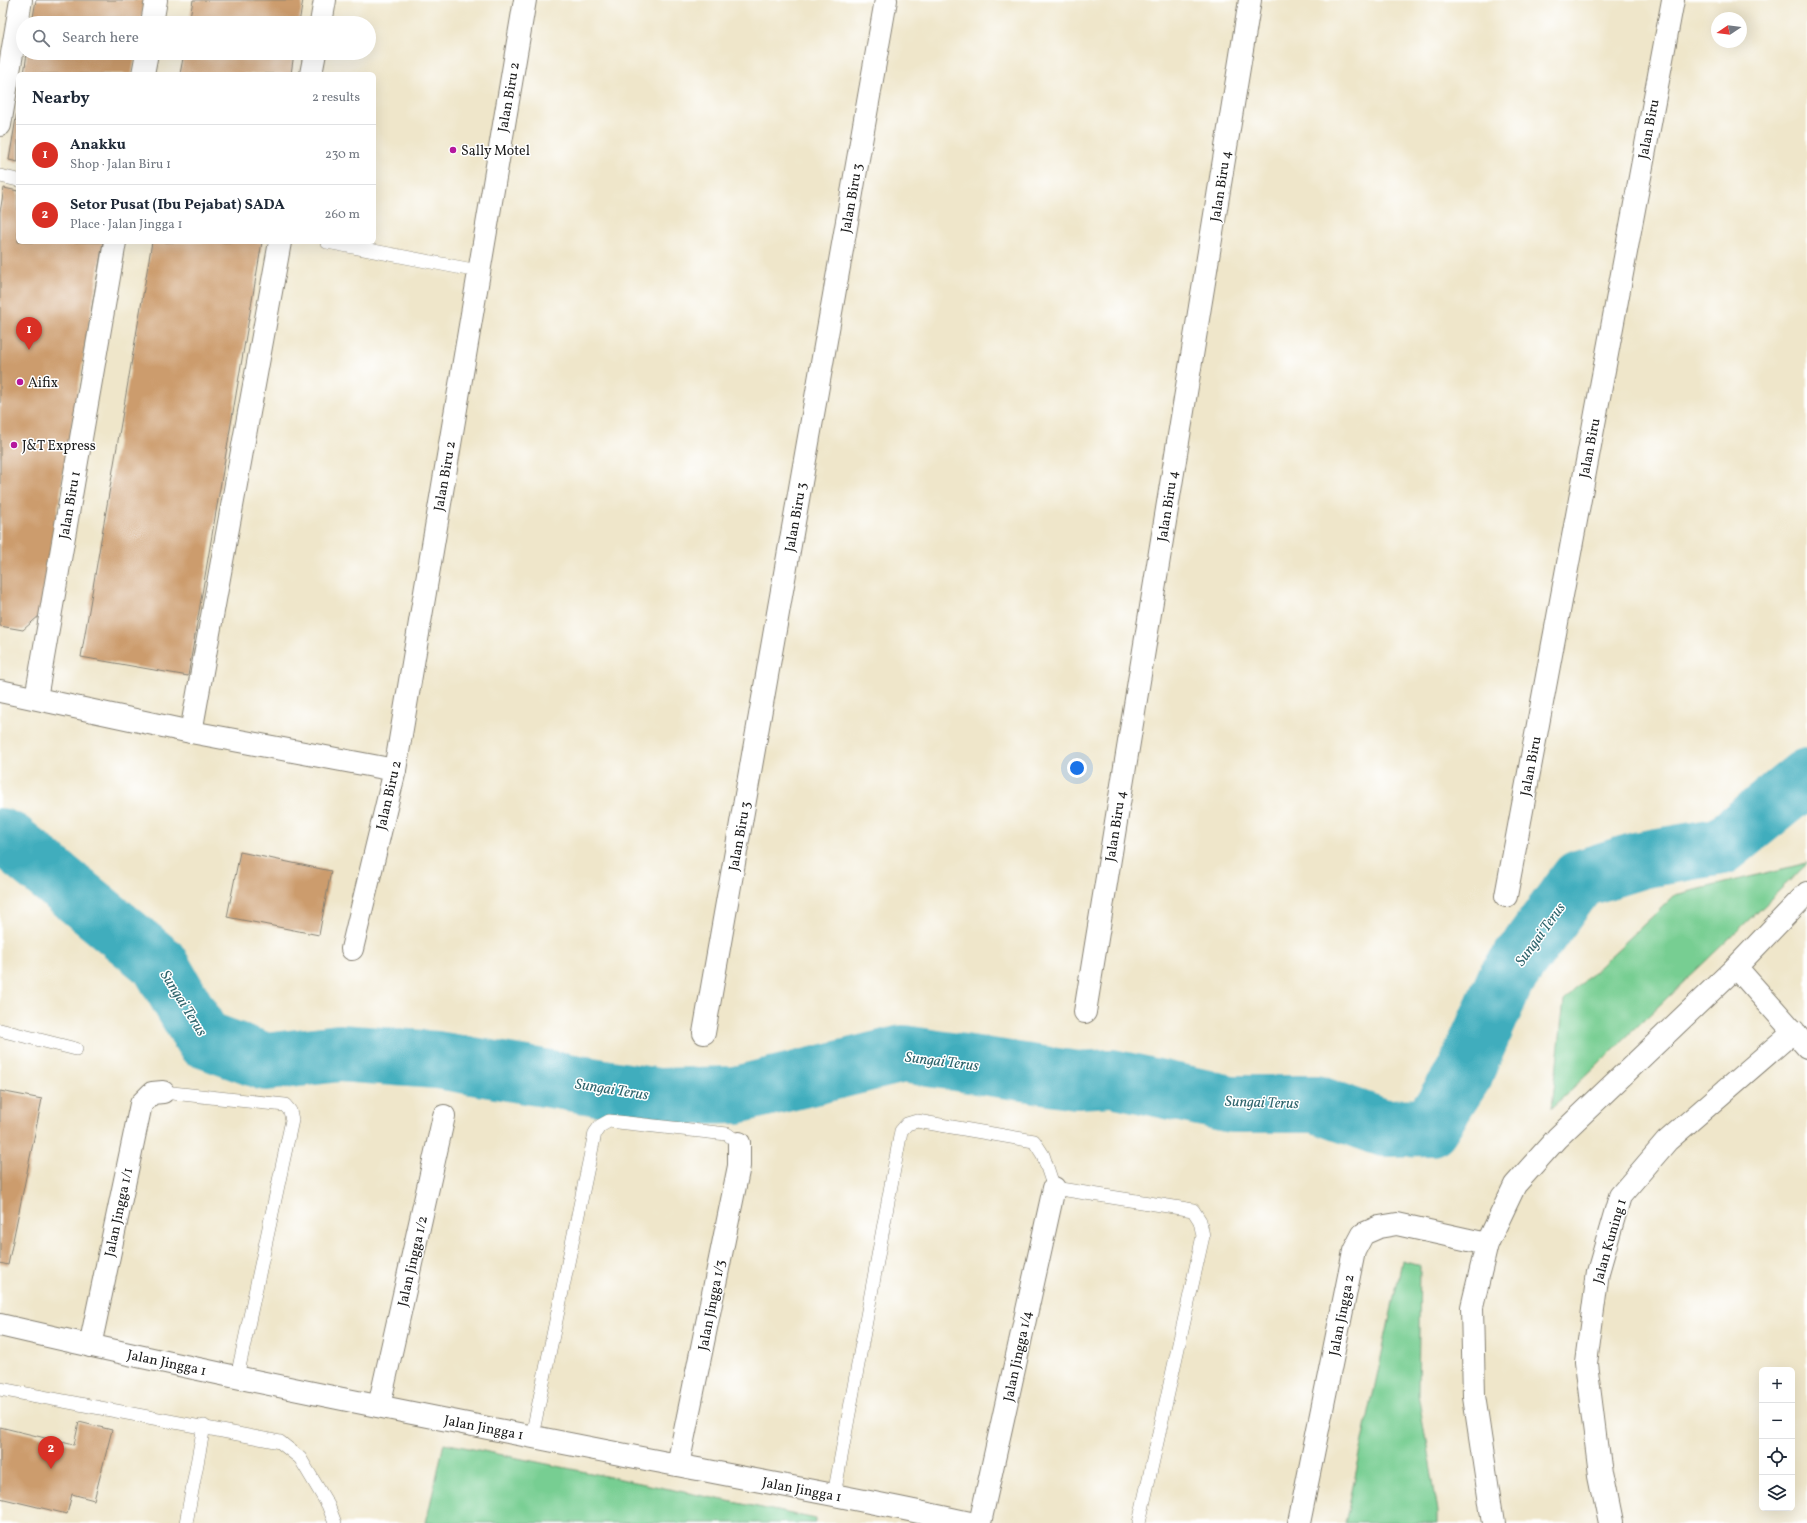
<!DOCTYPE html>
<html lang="en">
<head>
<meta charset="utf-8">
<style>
	body { margin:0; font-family:Vollkorn,serif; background:#f2f2f3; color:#1f2937 }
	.controls { position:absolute; right:12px; bottom:12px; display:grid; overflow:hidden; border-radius:6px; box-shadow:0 4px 16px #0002 }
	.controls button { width:36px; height:36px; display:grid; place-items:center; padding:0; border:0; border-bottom:1px solid #e0e1e3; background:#fff; color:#1f2937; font:20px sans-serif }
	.compass { position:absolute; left:1711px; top:12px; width:36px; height:36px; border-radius:50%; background:#fff; box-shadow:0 4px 16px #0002; rotate:257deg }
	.you { position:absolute; left:1077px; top:768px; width:14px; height:14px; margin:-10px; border:3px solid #fff; border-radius:50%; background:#1a73e8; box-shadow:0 0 0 6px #1a73e833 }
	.badge { display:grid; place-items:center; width:26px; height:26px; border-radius:50%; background:#d93025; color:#fff; font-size:13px; font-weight:700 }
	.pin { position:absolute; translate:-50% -33px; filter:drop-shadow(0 1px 2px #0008) }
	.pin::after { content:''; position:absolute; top:21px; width:14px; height:12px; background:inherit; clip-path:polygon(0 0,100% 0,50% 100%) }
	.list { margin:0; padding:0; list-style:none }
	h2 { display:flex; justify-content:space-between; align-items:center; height:52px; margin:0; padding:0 16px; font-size:17px }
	h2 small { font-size:13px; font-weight:400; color:#747a83 }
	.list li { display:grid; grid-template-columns:26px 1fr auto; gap:12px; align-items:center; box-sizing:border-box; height:60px; padding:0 16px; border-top:1px solid #e0e1e3 }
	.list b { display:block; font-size:15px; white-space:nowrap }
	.list p { margin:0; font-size:13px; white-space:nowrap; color:#747a83 }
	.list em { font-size:13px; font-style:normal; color:#747a83 }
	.icon { flex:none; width:22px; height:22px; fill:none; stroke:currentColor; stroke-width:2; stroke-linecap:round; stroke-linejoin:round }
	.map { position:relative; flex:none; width:1807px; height:1523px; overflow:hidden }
	.search { position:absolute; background:#fff; box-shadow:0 4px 16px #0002; left:16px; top:16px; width:360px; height:44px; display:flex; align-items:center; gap:10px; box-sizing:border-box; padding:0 14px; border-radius:22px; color:#747a83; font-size:15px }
	.panel { position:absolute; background:#fff; box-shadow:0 4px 16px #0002; left:16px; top:72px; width:360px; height:172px; border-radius:6px }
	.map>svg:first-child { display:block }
	.green { fill:#77ce92; stroke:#4a7557 }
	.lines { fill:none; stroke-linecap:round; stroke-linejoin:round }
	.river { stroke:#40adbd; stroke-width:58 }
	.building { fill:#cc9c6d }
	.service-casing { stroke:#868173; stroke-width:14 }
	.minor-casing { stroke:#868173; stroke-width:24 }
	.service { stroke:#fff; stroke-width:13 }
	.minor { stroke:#fff; stroke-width:22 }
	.poi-dot { fill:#b5179e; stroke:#fff; stroke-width:1.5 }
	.labels { text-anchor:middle; stroke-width:3; stroke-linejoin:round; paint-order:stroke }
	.street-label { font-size:14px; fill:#1c1c1c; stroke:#fff }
	.poi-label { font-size:14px; fill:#1c1c1c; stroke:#fff; text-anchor:start }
	.water-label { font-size:15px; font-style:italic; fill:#2e646c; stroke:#fff }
</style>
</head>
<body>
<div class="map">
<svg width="1807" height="1523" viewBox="0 0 1807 1523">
	<rect width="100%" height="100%" fill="#fff"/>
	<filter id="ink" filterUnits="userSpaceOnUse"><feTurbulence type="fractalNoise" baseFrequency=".025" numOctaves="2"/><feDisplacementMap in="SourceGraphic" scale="8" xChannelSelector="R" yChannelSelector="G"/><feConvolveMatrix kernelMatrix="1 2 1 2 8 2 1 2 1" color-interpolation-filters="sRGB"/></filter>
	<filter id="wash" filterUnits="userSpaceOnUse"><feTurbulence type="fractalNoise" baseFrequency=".012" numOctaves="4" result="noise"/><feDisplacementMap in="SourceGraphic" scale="16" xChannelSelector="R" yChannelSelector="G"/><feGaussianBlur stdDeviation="0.9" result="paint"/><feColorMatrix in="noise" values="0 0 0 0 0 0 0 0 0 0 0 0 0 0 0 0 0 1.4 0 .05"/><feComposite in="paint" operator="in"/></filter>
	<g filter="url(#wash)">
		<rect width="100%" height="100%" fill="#efe6ca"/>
		<g class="green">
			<polygon points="1807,863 1807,864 1552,1108 1564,1000 1675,895"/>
			<polygon points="1402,1261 1420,1266 1418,1394 1438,1511 1438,1523 1345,1523"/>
			<polygon points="444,1443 816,1519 816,1523 426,1523"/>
		</g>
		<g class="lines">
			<polyline class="river" points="0,837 10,841 159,963 203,1039 266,1062 339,1053 437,1060 658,1097 736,1095 903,1054 1077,1080 1112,1078 1231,1104 1316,1104 1384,1128 1430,1127 1464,1074 1506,979 1579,879 1640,860 1722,846 1807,777"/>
		</g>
		<g id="blocks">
			<g class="building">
				<polygon points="36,0 145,0 141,23 32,23"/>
				<polygon points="193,0 303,0 299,23 189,23"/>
				<polygon points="27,53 136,53 132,74 24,74"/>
				<polygon points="184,53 294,53 291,74 180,74"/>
				<polygon points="17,112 18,113 18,162 9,160"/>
				<polygon points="4,188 18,191 18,242 103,242 40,615 23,630 0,626 0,212"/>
				<polygon points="152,242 262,242 188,676 81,657"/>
				<polygon points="240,852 331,871 319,935 227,917"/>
				<polygon points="0,1091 42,1099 8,1265 0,1263"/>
				<polygon points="79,1422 112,1430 94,1500 72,1494 67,1514 0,1498 0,1427 74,1445"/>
			</g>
		</g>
	</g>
	<g filter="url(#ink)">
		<use href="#blocks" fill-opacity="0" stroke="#868173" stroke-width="1"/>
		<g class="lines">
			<g class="service-casing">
				<g id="service">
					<polyline points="0,176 18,180"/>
					<polyline points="327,242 478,271"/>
					<polyline points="0,1030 76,1049"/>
					<polyline points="163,1092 285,1105 290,1111 292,1120 237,1377"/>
					<polyline points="0,1389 280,1442 300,1458 328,1505 335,1523"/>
					<polyline points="532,1436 595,1133 600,1126 609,1121 727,1134 739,1143"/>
					<polyline points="834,1495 901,1131 907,1124 917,1121 1034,1141 1043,1155 1054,1188 1193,1210 1200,1221 1203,1236 1139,1523"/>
					<polyline points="186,1523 204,1426"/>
				</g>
			</g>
			<g class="minor-casing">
				<g id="minor">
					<polyline points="152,23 156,0"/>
					<polyline points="321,23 325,0"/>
					<polyline points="143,74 147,53"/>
					<polyline points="311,74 315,53"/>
					<polyline points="0,125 21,0"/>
					<polyline points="0,691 191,732 395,770"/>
					<polyline points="36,698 115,242"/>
					<polyline points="191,732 280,242"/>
					<polyline points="1506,896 1673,0"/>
					<polyline points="352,949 395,770 525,0"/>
					<polyline points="1736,967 1807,1047"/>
					<polyline points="1085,1012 1250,0"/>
					<polyline points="704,1033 886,0"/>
					<path d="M 0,1325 C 224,1377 451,1421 677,1465 C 774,1484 872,1501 970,1523"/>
					<polyline points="90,1346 141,1104 152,1093 163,1092"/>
					<polyline points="379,1406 444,1116"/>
					<polyline points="678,1465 739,1166 739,1143"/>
					<polyline points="980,1523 1054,1188"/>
					<polyline points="1299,1523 1354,1251 1363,1234 1379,1227 1397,1224 1487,1244"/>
					<polyline points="1493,1523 1474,1396 1472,1307 1487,1244 1515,1185 1557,1138 1736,967 1807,893"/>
					<polyline points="1610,1523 1600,1474 1586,1363 1598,1272 1620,1196 1667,1141 1794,1031"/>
				</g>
			</g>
			<use href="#service" class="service"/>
			<use href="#minor" class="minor"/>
		</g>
	</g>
	<g class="poi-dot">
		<circle cx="453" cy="150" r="4"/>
		<circle cx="20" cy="382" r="4"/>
		<circle cx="14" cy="445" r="4"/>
	</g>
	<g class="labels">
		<g class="street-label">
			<text transform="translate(508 97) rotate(-80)" y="5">Jalan Biru 2</text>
			<text transform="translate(1648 129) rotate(-79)" y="5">Jalan Biru</text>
			<text transform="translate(1220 186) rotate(-81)" y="5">Jalan Biru 4</text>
			<text transform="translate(851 198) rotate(-80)" y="5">Jalan Biru 3</text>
			<text transform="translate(1589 448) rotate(-79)" y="5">Jalan Biru</text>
			<text transform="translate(444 476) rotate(-80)" y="5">Jalan Biru 2</text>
			<text transform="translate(69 505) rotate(-80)" y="5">Jalan Biru 1</text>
			<text transform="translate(1167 506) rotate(-81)" y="5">Jalan Biru 4</text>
			<text transform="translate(795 517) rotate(-80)" y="5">Jalan Biru 3</text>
			<text transform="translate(1530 766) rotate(-79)" y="5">Jalan Biru</text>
			<text transform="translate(388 795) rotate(-77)" y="5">Jalan Biru 2</text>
			<text transform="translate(1115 826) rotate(-81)" y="5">Jalan Biru 4</text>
			<text transform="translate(739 836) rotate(-80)" y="5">Jalan Biru 3</text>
			<text transform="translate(118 1212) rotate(-78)" y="5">Jalan Jingga 1/1</text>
			<text transform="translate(1609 1241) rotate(-74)" y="5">Jalan Kuning 1</text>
			<text transform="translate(412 1261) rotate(-77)" y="5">Jalan Jingga 1/2</text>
			<text transform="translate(711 1305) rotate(-79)" y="5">Jalan Jingga 1/3</text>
			<text transform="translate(1341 1315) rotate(-79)" y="5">Jalan Jingga 2</text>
			<text transform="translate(1017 1356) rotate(-78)" y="5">Jalan Jingga 1/4</text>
			<text transform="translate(167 1362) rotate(12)" y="5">Jalan Jingga 1</text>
			<text transform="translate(484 1427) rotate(11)" y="5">Jalan Jingga 1</text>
			<text transform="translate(802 1489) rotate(11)" y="5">Jalan Jingga 1</text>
		</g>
		<g class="poi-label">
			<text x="461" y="155">Sally Motel</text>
			<text x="28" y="387">Aifix</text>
			<text x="22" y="450">J&amp;T Express</text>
		</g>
		<g class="water-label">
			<text transform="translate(1540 934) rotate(-54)" y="5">Sungai Terus</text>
			<text transform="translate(184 1003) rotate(58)" y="5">Sungai Terus</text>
			<text transform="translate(942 1061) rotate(7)" y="5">Sungai Terus</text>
			<text transform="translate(612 1089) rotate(9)" y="5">Sungai Terus</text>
			<text transform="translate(1262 1102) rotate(2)" y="5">Sungai Terus</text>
		</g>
	</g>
</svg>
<div class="controls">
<button>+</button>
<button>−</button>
<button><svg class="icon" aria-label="locate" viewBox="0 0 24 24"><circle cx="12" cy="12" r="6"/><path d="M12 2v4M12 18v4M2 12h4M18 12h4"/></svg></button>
<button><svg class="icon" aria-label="layers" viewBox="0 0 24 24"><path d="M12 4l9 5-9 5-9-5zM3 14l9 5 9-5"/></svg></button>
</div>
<svg class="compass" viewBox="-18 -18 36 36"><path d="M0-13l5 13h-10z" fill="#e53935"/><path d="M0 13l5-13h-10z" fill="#747a83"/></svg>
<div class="you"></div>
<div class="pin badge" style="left:29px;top:350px">1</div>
<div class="pin badge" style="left:51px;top:1469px">2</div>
<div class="search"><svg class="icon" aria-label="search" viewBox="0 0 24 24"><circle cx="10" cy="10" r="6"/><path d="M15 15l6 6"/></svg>Search here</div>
<section class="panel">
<h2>Nearby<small>2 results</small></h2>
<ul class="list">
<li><span class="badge">1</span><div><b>Anakku</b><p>Shop · Jalan Biru 1</p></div><em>230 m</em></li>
<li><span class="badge">2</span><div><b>Setor Pusat (Ibu Pejabat) SADA</b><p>Place · Jalan Jingga 1</p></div><em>260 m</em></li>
</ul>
</section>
</div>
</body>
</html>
